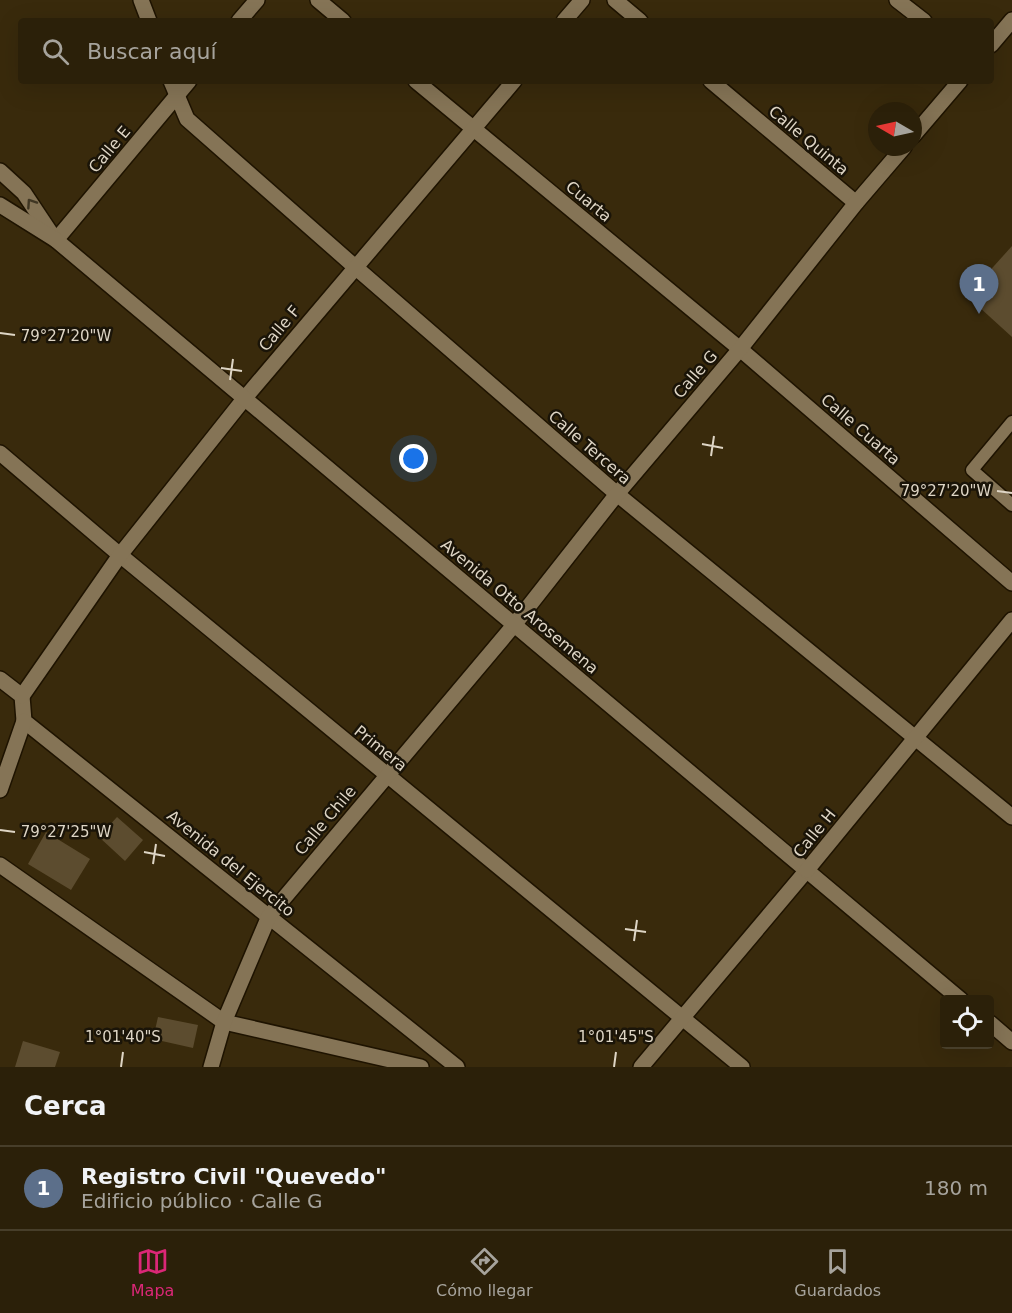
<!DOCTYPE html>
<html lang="es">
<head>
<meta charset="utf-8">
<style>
	body { margin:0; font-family:"DejaVu Sans",sans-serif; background:#332812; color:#f1f3f6 }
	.controls { position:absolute; right:18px; bottom:18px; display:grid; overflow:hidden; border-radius:6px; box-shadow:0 6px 24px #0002 }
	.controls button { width:54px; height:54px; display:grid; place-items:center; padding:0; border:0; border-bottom:2px solid #473e2a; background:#2b2009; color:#f1f3f6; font:30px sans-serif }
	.compass { position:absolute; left:868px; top:102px; width:54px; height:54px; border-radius:50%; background:#2b2009; box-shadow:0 6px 24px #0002; rotate:279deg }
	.you { position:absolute; left:414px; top:459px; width:21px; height:21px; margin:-15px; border:4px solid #fff; border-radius:50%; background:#1a73e8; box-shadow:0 0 0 9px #1a73e833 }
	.badge { display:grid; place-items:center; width:39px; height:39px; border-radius:50%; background:#db2777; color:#fff; font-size:20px; font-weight:700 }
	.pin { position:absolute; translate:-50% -50px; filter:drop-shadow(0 2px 3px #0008) }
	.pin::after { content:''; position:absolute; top:32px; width:21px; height:18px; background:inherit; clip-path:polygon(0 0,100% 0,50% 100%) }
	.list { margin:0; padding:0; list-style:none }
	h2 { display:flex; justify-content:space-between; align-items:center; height:78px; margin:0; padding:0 24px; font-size:26px }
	h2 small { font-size:20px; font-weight:400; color:#a6a39c }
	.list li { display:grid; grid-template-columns:39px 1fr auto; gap:18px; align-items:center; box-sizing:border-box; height:84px; padding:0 24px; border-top:2px solid #473e2a }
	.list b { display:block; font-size:22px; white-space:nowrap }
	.list p { margin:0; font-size:20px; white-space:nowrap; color:#a6a39c }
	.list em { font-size:20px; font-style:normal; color:#a6a39c }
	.icon { flex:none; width:33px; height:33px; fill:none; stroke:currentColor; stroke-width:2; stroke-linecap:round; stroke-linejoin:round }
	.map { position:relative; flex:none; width:1012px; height:1067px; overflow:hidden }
	.search { position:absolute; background:#2b2009; box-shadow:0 6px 24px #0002; left:18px; right:18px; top:18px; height:66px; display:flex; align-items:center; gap:15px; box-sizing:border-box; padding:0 21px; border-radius:6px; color:#a6a39c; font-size:22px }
	.sheet { height:162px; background:#2b2009 }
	nav { display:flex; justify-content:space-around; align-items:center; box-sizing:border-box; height:84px; border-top:2px solid #473e2a; background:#2b2009; font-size:16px; color:#a6a39c }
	nav a { display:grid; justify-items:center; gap:3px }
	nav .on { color:#db2777 }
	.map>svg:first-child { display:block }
	.building { fill:#5c4c2f }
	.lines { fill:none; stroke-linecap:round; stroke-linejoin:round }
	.lane-casing { stroke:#1e1300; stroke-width:15 }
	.street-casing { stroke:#1e1300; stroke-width:18 }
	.secondary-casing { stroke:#1e1300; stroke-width:18 }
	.lane { stroke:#857456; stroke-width:12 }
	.street { stroke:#857456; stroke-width:15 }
	.secondary { stroke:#857456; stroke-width:15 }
	.oneway { stroke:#3f3623 }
	.ticks { fill:none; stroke:#ded5c5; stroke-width:2 }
	.labels { text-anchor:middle; stroke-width:5; stroke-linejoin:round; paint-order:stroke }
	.street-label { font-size:16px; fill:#ded5c5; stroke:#1a1408 }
	.ticks-label { font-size:15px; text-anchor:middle; fill:#ded5c5; stroke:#1a1408; stroke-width:5; stroke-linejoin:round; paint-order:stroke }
</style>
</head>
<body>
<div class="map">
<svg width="1012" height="1067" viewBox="0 0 1012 1067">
	<rect width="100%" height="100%" fill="#392a0c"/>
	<g class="building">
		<polygon points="1012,246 1012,337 967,296"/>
		<polygon points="117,817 143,840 125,861 99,837"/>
		<polygon points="46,832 90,859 71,890 28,864"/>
		<polygon points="158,1017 198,1025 193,1048 153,1039"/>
		<polygon points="23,1041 60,1052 55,1067 15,1067"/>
	</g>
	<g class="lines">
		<g class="lane-casing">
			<polyline id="lane" points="1012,422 972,470 1012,505"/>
		</g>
		<g class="street-casing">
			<g id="street">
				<polyline points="141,0 149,21"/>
				<polyline points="318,0 343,21"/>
				<polyline points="615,0 640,21"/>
				<polyline points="897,0 924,21"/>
				<polyline points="239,21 257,0"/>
				<polyline points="564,21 582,0"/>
				<polyline points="991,45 1012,20"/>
				<polyline points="171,81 187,119 354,266 617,494 1012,817"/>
				<polyline points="416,81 740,349 1012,583"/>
				<polyline points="711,81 856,203"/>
				<polyline points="913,136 960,81"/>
				<polyline points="56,240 189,81"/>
				<polyline points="0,453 120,555 742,1067"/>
				<polyline points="0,679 22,696 24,721 457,1067"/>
				<polyline points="22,696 120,555 244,399 514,81"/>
				<polyline points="0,790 24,721"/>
				<polyline points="0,865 224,1022 421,1067"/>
				<polyline points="211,1067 224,1022 269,916 514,625 617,494 740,349 856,203 904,147"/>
				<polyline points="641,1067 807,870"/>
			</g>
		</g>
		<g class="secondary-casing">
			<g id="secondary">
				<polyline points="0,171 24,193 52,235"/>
				<polyline points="0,205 56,240 961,1000"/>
				<polyline points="807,870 1012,620"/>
				<polyline points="990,1023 1012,1042"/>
			</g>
		</g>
		<use href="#lane" class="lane"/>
		<use href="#street" class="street"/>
		<use href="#secondary" class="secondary"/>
	</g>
	<defs><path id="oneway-chevron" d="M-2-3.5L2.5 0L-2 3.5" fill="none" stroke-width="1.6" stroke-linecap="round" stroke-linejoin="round" transform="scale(1.5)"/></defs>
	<use class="oneway" href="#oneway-chevron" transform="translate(31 203) rotate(-124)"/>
	<path class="ticks" d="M 0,333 L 15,335M 221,368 L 242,371M 230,380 L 233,359M 702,444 L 723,448M 711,456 L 714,436M 997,491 L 1012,493M 0,830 L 15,832M 144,852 L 165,856M 153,864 L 156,844M 625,929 L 646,932M 634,941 L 637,920M 121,1067 L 123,1052M 614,1067 L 616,1052"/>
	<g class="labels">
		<g class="street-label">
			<text transform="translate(809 140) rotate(40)" y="6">Calle Quinta</text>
			<text transform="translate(109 149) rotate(-50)" y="6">Calle E</text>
			<text transform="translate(589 201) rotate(40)" y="6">Cuarta</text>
			<text transform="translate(279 328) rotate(-50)" y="6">Calle F</text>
			<text transform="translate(695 374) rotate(-49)" y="6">Calle G</text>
			<text transform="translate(861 429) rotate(41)" y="6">Calle Cuarta</text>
			<text transform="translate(590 447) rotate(41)" y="6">Calle Tercera</text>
			<text transform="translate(520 606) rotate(40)" y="6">Avenida Otto Arosemena</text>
			<text transform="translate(381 748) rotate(39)" y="6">Primera</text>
			<text transform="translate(325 820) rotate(-50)" y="6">Calle Chile</text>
			<text transform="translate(814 833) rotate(-51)" y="6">Calle H</text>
			<text transform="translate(231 863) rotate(39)" y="6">Avenida del Ejercito</text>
		</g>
	</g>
	<g class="ticks-label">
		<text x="66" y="341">79°27'20"W</text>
		<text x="946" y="496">79°27'20"W</text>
		<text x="66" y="837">79°27'25"W</text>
		<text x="123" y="1042">1°01'40"S</text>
		<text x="616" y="1042">1°01'45"S</text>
	</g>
</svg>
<div class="controls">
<button><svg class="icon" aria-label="locate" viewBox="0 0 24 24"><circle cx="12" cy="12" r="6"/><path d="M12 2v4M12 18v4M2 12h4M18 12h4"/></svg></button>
</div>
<svg class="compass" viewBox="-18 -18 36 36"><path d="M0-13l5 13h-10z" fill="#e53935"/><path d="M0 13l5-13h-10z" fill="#a6a39c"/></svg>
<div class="you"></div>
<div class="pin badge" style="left:979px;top:314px;background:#5c6f8a">1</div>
<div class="search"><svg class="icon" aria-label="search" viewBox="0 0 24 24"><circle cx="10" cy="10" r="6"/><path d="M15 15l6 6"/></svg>Buscar aquí</div>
</div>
<section class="sheet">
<h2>Cerca<small></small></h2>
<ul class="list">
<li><span class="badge" style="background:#5c6f8a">1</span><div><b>Registro Civil &quot;Quevedo&quot;</b><p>Edificio público · Calle G</p></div><em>180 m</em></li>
</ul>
</section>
<nav>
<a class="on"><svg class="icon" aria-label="map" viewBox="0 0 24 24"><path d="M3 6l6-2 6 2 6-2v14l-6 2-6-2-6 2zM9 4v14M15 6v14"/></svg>Mapa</a>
<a><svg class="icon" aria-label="directions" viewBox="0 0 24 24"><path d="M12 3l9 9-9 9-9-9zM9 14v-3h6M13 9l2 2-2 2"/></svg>Cómo llegar</a>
<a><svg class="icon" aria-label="saved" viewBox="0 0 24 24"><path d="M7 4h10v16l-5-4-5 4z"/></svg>Guardados</a>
</nav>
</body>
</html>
